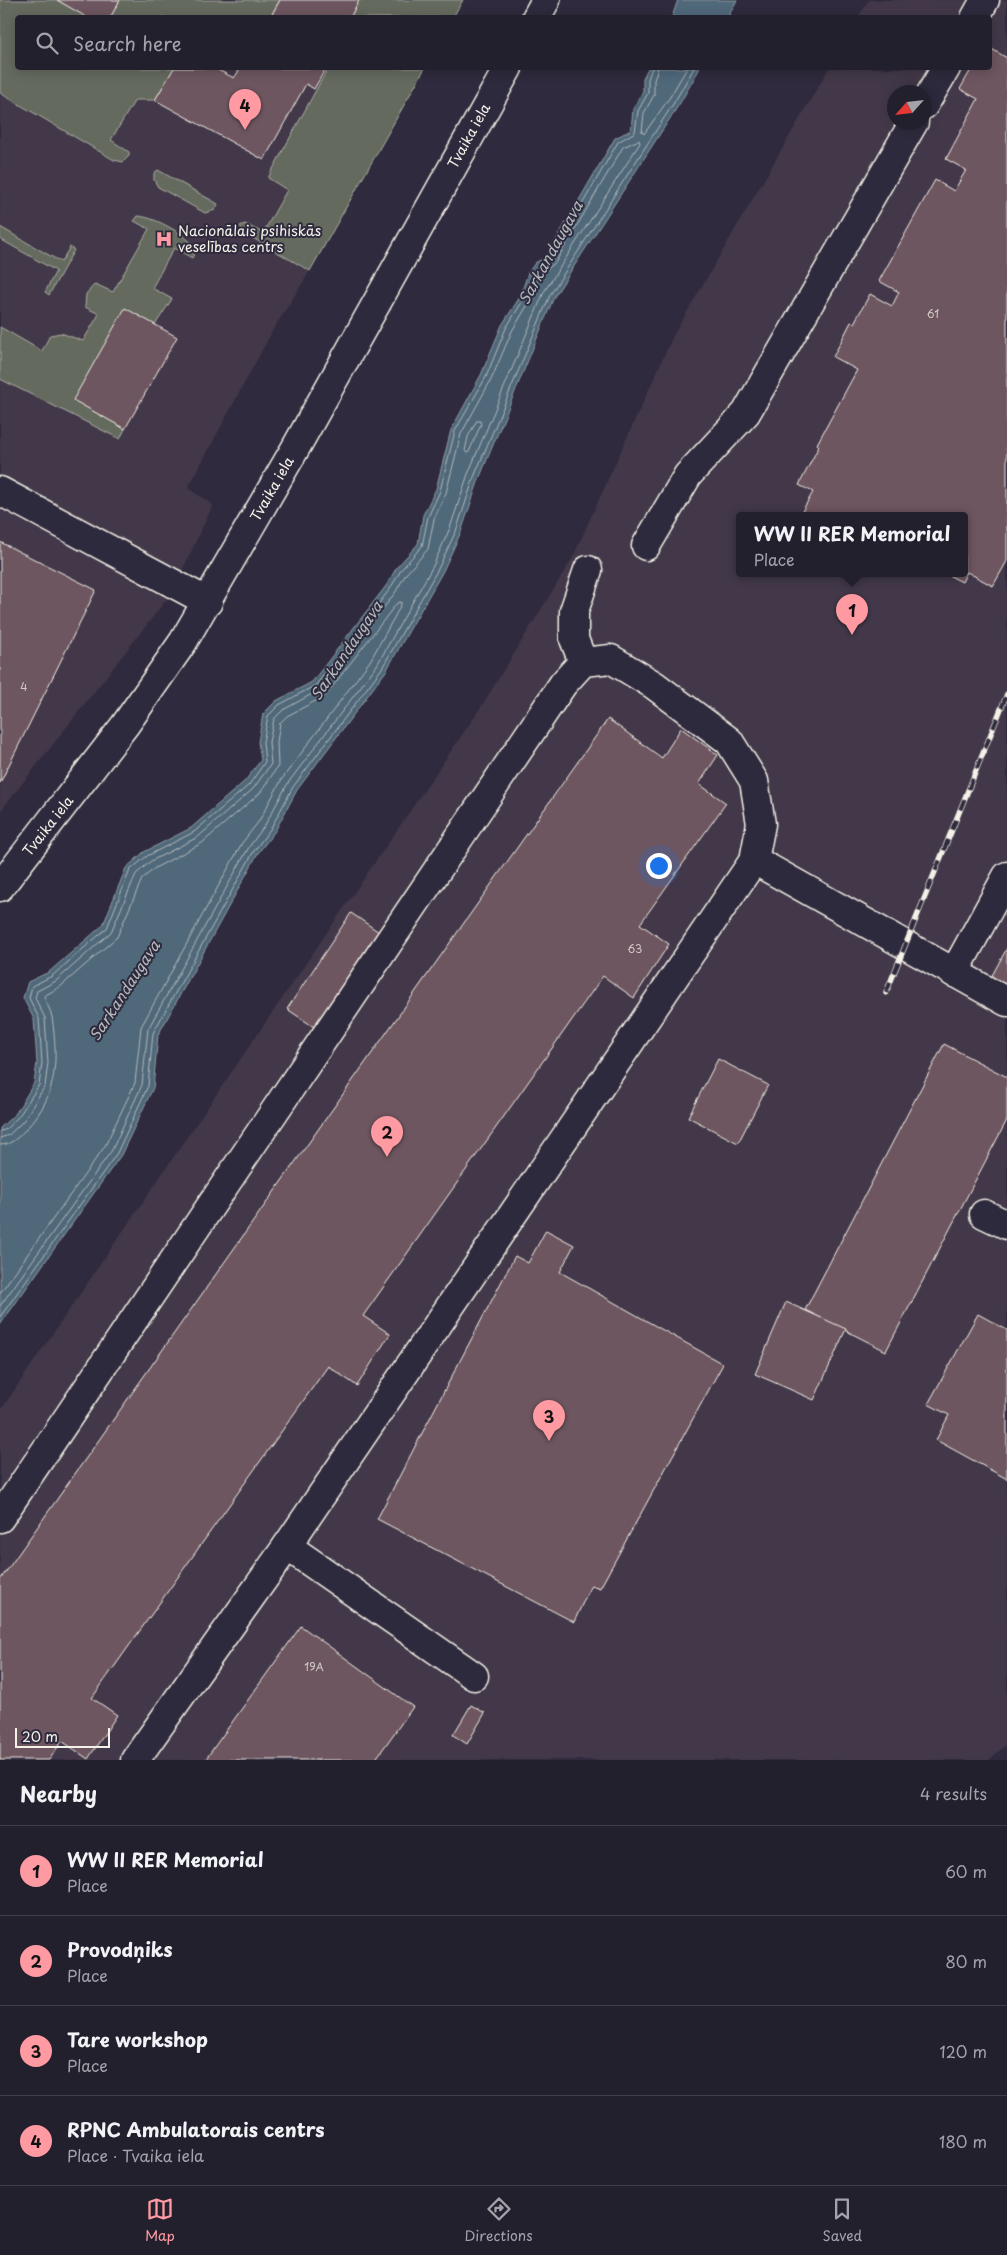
<!DOCTYPE html>
<html lang="en">
<head>
<meta charset="utf-8">
<style>
	body { margin:0; font-family:"Playpen Sans",sans-serif; background:#2b2836; color:#f1f3f6 }
	.compass { position:absolute; left:887px; top:85px; width:45px; height:45px; border-radius:50%; background:#23202e; box-shadow:0 2px 12px #0003; rotate:243deg }
	.scale { position:absolute; left:15px; bottom:12px; width:95px; box-sizing:border-box; padding-left:5px; border:2px solid #f4f1e8; border-top:0; font-size:14px; line-height:18px; white-space:nowrap; color:#f4f1e8; -webkit-text-stroke:4px #2f2a3d; paint-order:stroke }
	.you { position:absolute; left:658px; top:865px; width:18px; height:18px; margin:-12px; border:4px solid #fff; border-radius:50%; background:#1a73e8; box-shadow:0 0 0 8px #1a73e833 }
	.badge { display:grid; place-items:center; width:32px; height:32px; border-radius:50%; background:#ff9aa2; color:#111; font-size:16px; font-weight:700 }
	.pin { position:absolute; translate:-50% -41px; filter:drop-shadow(0 1px 2px #0008) }
	.pin::after { content:''; position:absolute; top:26px; width:18px; height:15px; background:inherit; clip-path:polygon(0 0,100% 0,50% 100%) }
	.popup { position:absolute; left:736px; top:512px; width:232px; height:65px; box-sizing:border-box; display:grid; place-content:center; border-radius:5px; background:#23202e; filter:drop-shadow(0 1px 4px #0005); font-size:16px; white-space:nowrap; color:#a3a3aa }
	.popup b { font-size:19px; color:#f1f3f6 }
	.popup::after { content:''; position:absolute; left:50%; top:100%; margin-left:-10px; border:10px solid transparent; border-top-color:#23202e }
	.list { margin:0; padding:0; list-style:none }
	h2 { display:flex; justify-content:space-between; align-items:center; height:65px; margin:0; padding:0 20px; font-size:21px }
	h2 small { font-size:16px; font-weight:400; color:#a3a3aa }
	.list li { display:grid; grid-template-columns:32px 1fr auto; gap:15px; align-items:center; box-sizing:border-box; height:90px; padding:0 20px; border-top:1px solid #403e4a }
	.list b { display:block; font-size:19px; white-space:nowrap }
	.list p { margin:0; font-size:16px; white-space:nowrap; color:#a3a3aa }
	.list em { font-size:16px; font-style:normal; color:#a3a3aa }
	.icon { flex:none; width:28px; height:28px; fill:none; stroke:currentColor; stroke-width:2; stroke-linecap:round; stroke-linejoin:round }
	.map { position:relative; flex:none; width:1007px; height:1760px; overflow:hidden }
	.search { position:absolute; background:#23202e; box-shadow:0 2px 12px #0003; left:15px; right:15px; top:15px; height:55px; display:flex; align-items:center; gap:12px; box-sizing:border-box; padding:0 18px; border-radius:5px; color:#a3a3aa; font-size:19px }
	.sheet { height:425px; background:#23202e }
	nav { display:flex; justify-content:space-around; align-items:center; box-sizing:border-box; height:70px; border-top:1px solid #403e4a; background:#23202e; font-size:14px; color:#a3a3aa }
	nav a { display:grid; justify-items:center; gap:2px }
	nav .on { color:#ff9aa2 }
	.map>svg:first-child { display:block }
	.built { fill:#423848; fill-rule:evenodd }
	.green { fill:#656b5e; stroke:#acaea3 }
	.water { fill:#50687a; stroke:#929fa6 }
	.lines { fill:none; stroke-linecap:round; stroke-linejoin:round }
	.shore { stroke:#b2babc; stroke-width:1 }
	.building { fill:#6e5760; stroke:#f4f1e8 }
	.minor-casing { stroke:#f4f1e8; stroke-width:31 }
	.major-casing { stroke:#f4f1e8; stroke-width:31 }
	.minor { stroke:#2f2a3d; stroke-width:28 }
	.major { stroke:#2f2a3d; stroke-width:28 }
	.rail-casing { stroke:#f4f1e8; stroke-width:5.5 }
	.rail { stroke:#2f2a3d; stroke-width:4; stroke-dasharray:11; stroke-linecap:butt }
	.labels { text-anchor:middle; stroke-width:4; stroke-linejoin:round; paint-order:stroke }
	.number-label { font-size:11px; fill:#d2cac6 }
	.street-label { font-size:14px; fill:#f4f1e8; stroke:#2f2a3d }
	.poi-label { font-size:14px; fill:#f4f1e8; stroke:#2f2a3d; text-anchor:start }
	.water-label { font-size:15px; font-style:italic; fill:#b2babc; stroke:#2f2a3d }
</style>
</head>
<body>
<div class="map">
<svg width="1007" height="1760" viewBox="0 0 1007 1760">
	<rect width="100%" height="100%" fill="#2f2a3d"/>
	<filter id="ink" filterUnits="userSpaceOnUse"><feTurbulence type="fractalNoise" baseFrequency=".02" numOctaves="2"/><feDisplacementMap in="SourceGraphic" scale="10" xChannelSelector="R" yChannelSelector="G"/><feConvolveMatrix kernelMatrix="1 2 1 2 8 2 1 2 1" color-interpolation-filters="sRGB"/></filter>
	<g filter="url(#ink)">
		<g class="built">
			<polygon points="0,0 463,0 453,18 18,18 18,68 425,68 310,271 273,330 188,488 213,505 171,594 0,812"/>
			<path d="M 869,0 L 1007,0 L 1007,1744 L 989,1760 L 0,1760 L 0,1411 L 479,710 L 572,559 L 673,336 L 829,68 L 990,68 L 990,18 L 858,17 ZM 894,92 L 924,92 L 924,122 L 894,122 ZM 740,516 L 964,516 L 964,574 L 740,574 Z"/>
		</g>
		<g class="green">
			<polygon points="0,0 57,0 88,17 18,18 18,68 174,68 155,100 135,100 111,140 129,152 129,156 123,162 114,160 0,93"/>
			<polygon points="120,0 280,0 270,17 110,18"/>
			<polygon points="359,0 463,0 453,17 350,18"/>
			<polygon points="328,68 425,68 310,271 244,233 240,226 245,224 263,233 287,190 268,178"/>
			<polygon points="158,170 218,204 215,210 205,213 158,187 154,180 154,173"/>
			<path d="M 138,216 C 155,217 187,235 197,249 L 192,258 L 174,248 L 152,288 L 172,299 L 155,325 L 74,400 L 125,429 L 120,439 L 0,379 L 0,327 L 42,351 L 50,335 L 61,333 L 83,341 L 99,314 L 85,307 L 86,294 L 95,284 L 113,292 L 149,229 L 134,221 Z"/>
			<polygon points="0,227 61,262 70,247 74,250 49,295 45,292 56,271 0,239"/>
		</g>
		<g class="water">
			<polygon points="678,0 737,0 728,17 672,17"/>
			<polygon points="648,68 700,68 680,103 554,297 479,479 461,532 443,571 386,671 297,790 275,831 258,853 158,1035 153,1088 121,1155 0,1325 0,1128 16,1113 34,1083 37,1063 34,1019 23,998 28,982 49,972 103,925 126,868 144,852 191,828 245,781 261,760 258,742 263,714 276,701 312,682 386,586 397,567 418,544 423,515 436,489 451,430 481,375 502,325 520,297 528,273 535,263 546,257 615,138 631,130 633,109 643,91 643,78"/>
		</g>
		<g class="lines">
			<g class="shore">
				<polyline points="658,68 654,80 654,95 644,113 642,132 644,134 670,97 687,68"/>
				<polygon points="477,421 480,421 481,424 469,452 467,453 465,451 468,437"/>
				<polyline points="0,1131 5,1130 19,1116 39,1085 42,1063 39,1018 29,998 32,986 52,976 107,928 130,870 147,856 194,832 249,785 265,762 263,742 268,716 279,705 316,685 390,589 401,570 422,546 428,517 440,491 455,431 486,377 506,328 524,299 532,275 539,267 550,260 618,142 635,132 638,111 648,93 648,79 652,68"/>
				<polyline points="0,1138 9,1135 24,1120 45,1086 48,1063 45,1018 35,998 37,991 56,981 111,932 136,874 151,861 198,837 253,789 271,764 269,742 274,719 283,710 321,689 395,593 406,574 428,549 434,519 446,493 461,434 491,380 512,331 530,301 538,278 543,272 555,263 623,147 639,140 640,143 544,292 468,474 450,528 433,566 377,665 288,783 265,825 249,847 148,1029 142,1085 112,1150 0,1306"/>
				<path d="M 0,1145 C 13,1145 20,1135 28,1127 C 58,1095 58,1058 52,1017 C 51,1009 45,1003 44,996 L 60,987 L 117,937 L 142,879 L 155,868 L 202,843 L 260,793 L 278,766 L 277,742 L 280,723 L 287,716 L 325,696 L 397,603 L 401,602 L 401,605 L 370,661 L 282,779 L 259,821 L 242,843 L 141,1027 L 135,1083 L 105,1146 L 0,1293"/>
				<polyline points="0,1317 117,1153 148,1086 153,1033 254,851 271,828 293,787 382,668 438,569 456,531 474,477 550,295 675,101 694,68"/>
			</g>
		</g>
		<g class="building">
			<polygon points="57,0 120,0 110,18 88,18"/>
			<polygon points="280,0 359,0 350,18 270,18"/>
			<polygon points="990,48 1007,58 1007,561 993,586 967,572 962,582 946,574 964,574 964,516 802,516 800,515 813,492 799,485 819,446 817,444 857,370 833,357 851,322 854,323 870,294 892,306 899,292 879,281 935,180 954,191 966,170 946,159 978,99 960,89 972,68 990,68"/>
			<polygon points="174,68 214,68 234,78 241,68 326,68 314,89 306,84 264,160 155,100"/>
			<polygon points="125,308 177,337 125,429 73,400"/>
			<polygon points="0,542 96,590 0,783"/>
			<polygon points="608,719 662,758 681,728 718,755 699,784 726,803 640,924 669,944 634,998 603,976 363,1316 390,1334 357,1386 328,1366 92,1698 117,1715 88,1759 62,1741 49,1760 0,1760 0,1580"/>
			<polygon points="351,913 379,932 314,1027 287,1009"/>
			<polygon points="1007,948 1007,991 989,981"/>
			<polygon points="944,1044 1007,1077 1007,1120 886,1351 805,1310"/>
			<polygon points="718,1059 768,1085 738,1143 688,1117"/>
			<polygon points="546,1230 574,1245 560,1272 723,1364 600,1588 591,1585 574,1622 377,1519 515,1256 528,1263"/>
			<polygon points="786,1302 846,1329 814,1400 755,1374"/>
			<polygon points="978,1314 1007,1330 1007,1479 936,1440 949,1415 928,1404"/>
			<polygon points="301,1626 413,1707 375,1760 205,1760"/>
			<polygon points="471,1705 485,1713 467,1744 453,1735"/>
		</g>
		<g class="lines">
			<g class="minor-casing">
				<g id="minor">
					<polyline points="975,18 985,0"/>
					<polyline points="924,105 946,68"/>
					<polyline points="0,491 208,602"/>
					<polyline points="646,546 688,475 746,413 914,122"/>
					<polyline points="583,662 574,639 574,611 588,570"/>
					<polyline points="754,860 1007,1002"/>
					<polyline points="954,973 1007,876"/>
					<polyline points="984,1214 1007,1225"/>
					<polyline points="0,1518 563,684 583,662 611,659 654,685 729,741 754,781 761,824 754,860 287,1546 135,1760"/>
					<polyline points="287,1546 474,1676"/>
				</g>
			</g>
			<g class="major-casing">
				<g id="major">
					<polyline points="536,18 546,0"/>
					<polyline points="0,887 125,725 183,642 295,449 508,68"/>
				</g>
			</g>
			<use href="#minor" class="minor"/>
			<use href="#major" class="major"/>
			<g class="rail-casing">
				<polyline id="rail" points="886,993 1007,694"/>
			</g>
			<use href="#rail" class="rail"/>
		</g>
	</g>
	<defs>
		<g id="hospital-bare" transform="scale(1.35)"><path d="M-5-5h3v3.5h4V-5h3V5h-3V1.5h-4V5h-3Z" fill="#ff9aa2" stroke="#2f2a3d" stroke-width="2.5" paint-order="stroke"/></g>
	</defs>
	<g fill-rule="evenodd">
		<use href="#hospital-bare" x="164" y="239"/>
	</g>
	<g class="labels">
		<g class="number-label">
			<text x="933" y="318">61</text>
			<text x="24" y="691">4</text>
			<text x="635" y="953">63</text>
			<text x="314" y="1671">19A</text>
		</g>
		<g class="street-label">
			<text transform="translate(469 136) rotate(-61)" y="5">Tvaika iela</text>
			<text transform="translate(272 489) rotate(-60)" y="5">Tvaika iela</text>
			<text transform="translate(48 826) rotate(-52)" y="5">Tvaika iela</text>
		</g>
		<g class="poi-label">
			<text x="178" y="236">Nacionālais psihiskās<tspan x="178" dy="16">veselības centrs</tspan></text>
		</g>
		<g class="water-label">
			<text transform="translate(551 253) rotate(-61)" y="5">Sarkandaugava</text>
			<text transform="translate(347 651) rotate(-56)" y="5">Sarkandaugava</text>
			<text transform="translate(125 991) rotate(-57)" y="5">Sarkandaugava</text>
		</g>
	</g>
</svg>
<svg class="compass" viewBox="-18 -18 36 36"><path d="M0-13l5 13h-10z" fill="#e53935"/><path d="M0 13l5-13h-10z" fill="#a3a3aa"/></svg>
<div class="scale">20 m</div>
<div class="you"></div>
<div class="pin badge" style="left:852px;top:635px">1</div>
<div class="popup"><b>WW II RER Memorial</b>Place</div>
<div class="pin badge" style="left:387px;top:1157px">2</div>
<div class="pin badge" style="left:549px;top:1441px">3</div>
<div class="pin badge" style="left:245px;top:130px">4</div>
<div class="search"><svg class="icon" aria-label="search" viewBox="0 0 24 24"><circle cx="10" cy="10" r="6"/><path d="M15 15l6 6"/></svg>Search here</div>
</div>
<section class="sheet">
<h2>Nearby<small>4 results</small></h2>
<ul class="list">
<li><span class="badge">1</span><div><b>WW II RER Memorial</b><p>Place</p></div><em>60 m</em></li>
<li><span class="badge">2</span><div><b>Provodņiks</b><p>Place</p></div><em>80 m</em></li>
<li><span class="badge">3</span><div><b>Tare workshop</b><p>Place</p></div><em>120 m</em></li>
<li><span class="badge">4</span><div><b>RPNC Ambulatorais centrs</b><p>Place · Tvaika iela</p></div><em>180 m</em></li>
</ul>
</section>
<nav>
<a class="on"><svg class="icon" aria-label="map" viewBox="0 0 24 24"><path d="M3 6l6-2 6 2 6-2v14l-6 2-6-2-6 2zM9 4v14M15 6v14"/></svg>Map</a>
<a><svg class="icon" aria-label="directions" viewBox="0 0 24 24"><path d="M12 3l9 9-9 9-9-9zM9 14v-3h6M13 9l2 2-2 2"/></svg>Directions</a>
<a><svg class="icon" aria-label="saved" viewBox="0 0 24 24"><path d="M7 4h10v16l-5-4-5 4z"/></svg>Saved</a>
</nav>
</body>
</html>
